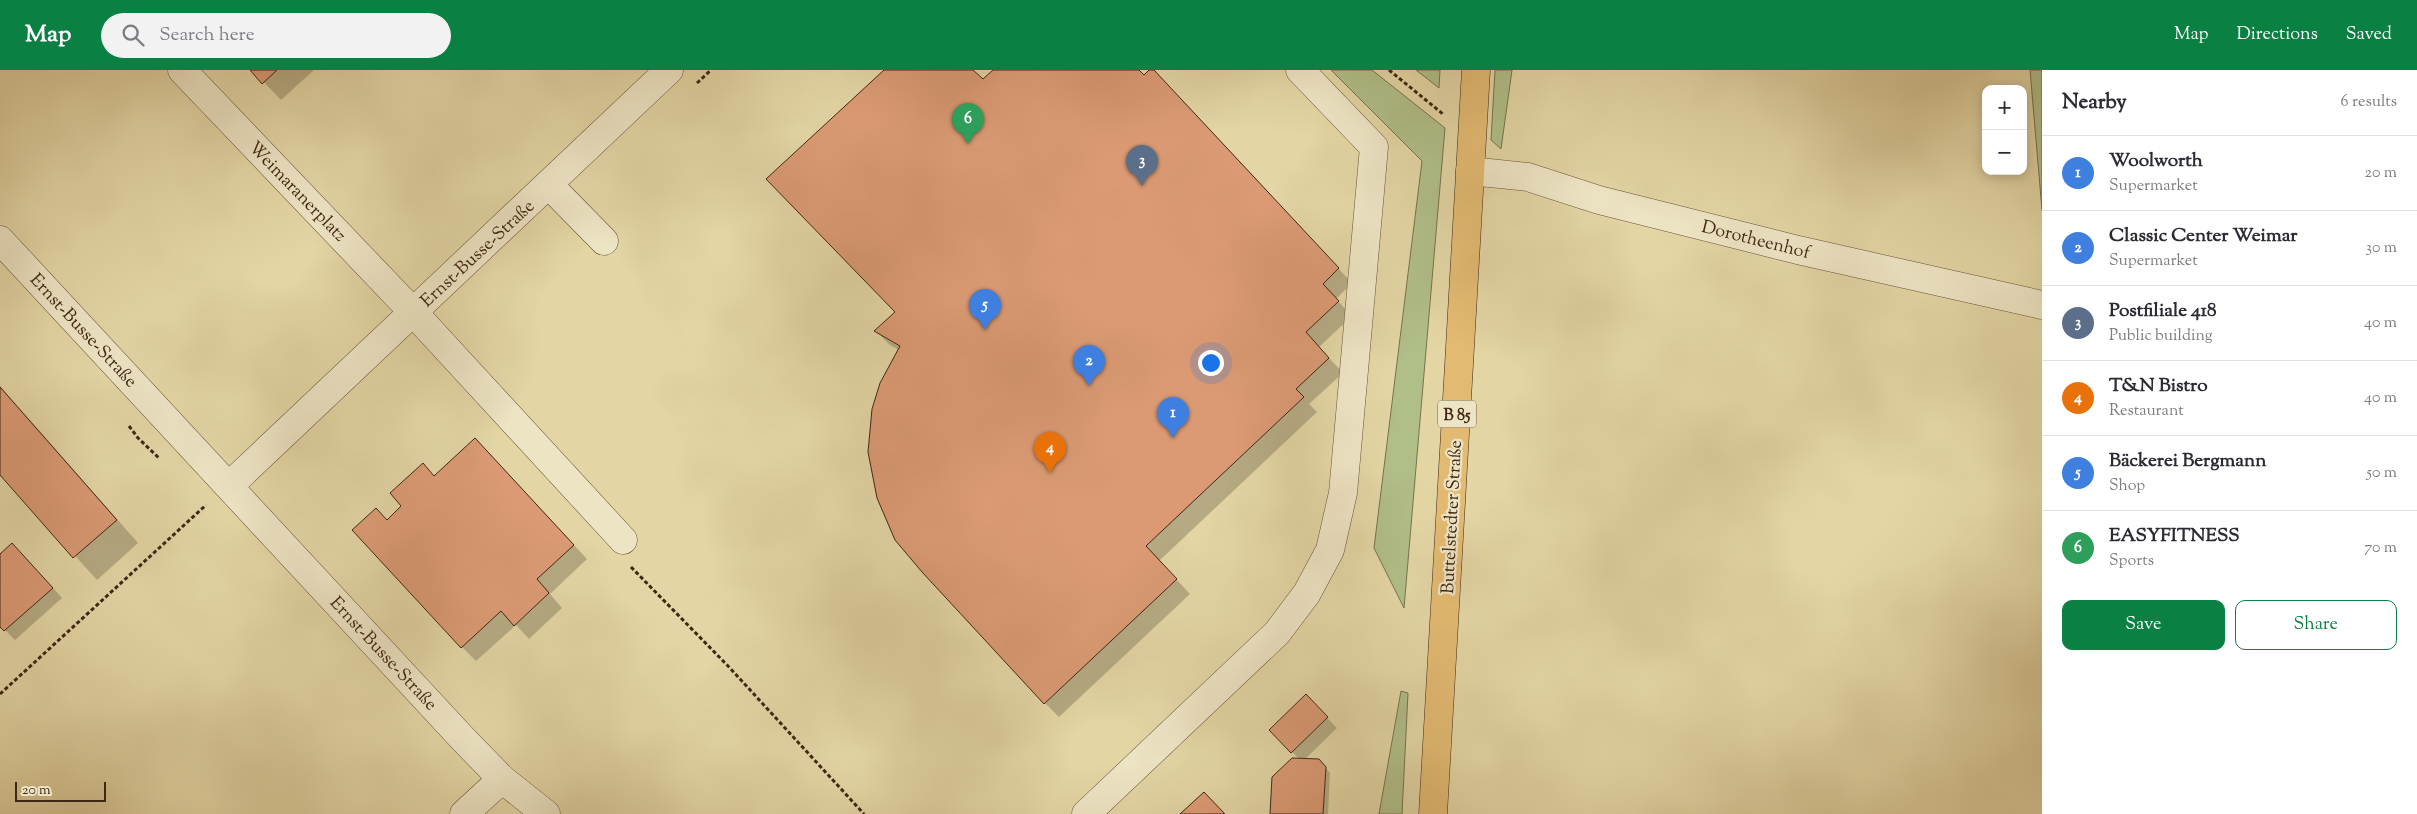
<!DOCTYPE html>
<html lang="en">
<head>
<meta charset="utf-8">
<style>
	body { margin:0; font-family:"Sorts Mill Goudy",serif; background:#f2f2f3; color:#2b2b33 }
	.controls { position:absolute; right:15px; top:15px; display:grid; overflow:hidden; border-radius:10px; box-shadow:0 2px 12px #0003 }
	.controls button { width:45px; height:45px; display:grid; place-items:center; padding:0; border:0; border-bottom:1px solid #e1e1e2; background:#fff; color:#2b2b33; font:25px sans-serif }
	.scale { position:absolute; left:15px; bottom:12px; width:91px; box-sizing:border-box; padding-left:5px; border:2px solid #3f2615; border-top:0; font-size:14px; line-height:18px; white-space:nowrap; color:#3f2615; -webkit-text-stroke:4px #ede4c4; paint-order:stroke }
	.you { position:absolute; left:1210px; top:292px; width:18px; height:18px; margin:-12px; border:4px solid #fff; border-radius:50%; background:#1a73e8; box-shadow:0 0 0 8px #1a73e833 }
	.badge { display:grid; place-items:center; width:32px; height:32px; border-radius:50%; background:#0b8043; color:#fff; font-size:16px; font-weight:700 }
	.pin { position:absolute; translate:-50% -41px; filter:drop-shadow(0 1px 2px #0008) }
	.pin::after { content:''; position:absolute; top:26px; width:18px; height:15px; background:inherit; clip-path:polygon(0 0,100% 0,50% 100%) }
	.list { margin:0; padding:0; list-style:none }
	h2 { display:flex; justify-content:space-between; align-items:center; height:65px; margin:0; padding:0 20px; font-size:21px }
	h2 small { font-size:16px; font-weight:400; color:#7c7c81 }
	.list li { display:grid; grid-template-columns:32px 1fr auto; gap:15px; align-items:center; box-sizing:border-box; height:75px; padding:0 20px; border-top:1px solid #e1e1e2 }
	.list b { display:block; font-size:19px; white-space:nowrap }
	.list p { margin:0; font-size:16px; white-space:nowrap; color:#7c7c81 }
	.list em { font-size:16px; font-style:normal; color:#7c7c81 }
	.actions { display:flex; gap:10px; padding:15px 20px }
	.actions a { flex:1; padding:11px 0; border:1px solid #0b8043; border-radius:10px; text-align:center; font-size:18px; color:#0b8043 }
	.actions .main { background:#0b8043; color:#fff }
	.icon { flex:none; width:28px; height:28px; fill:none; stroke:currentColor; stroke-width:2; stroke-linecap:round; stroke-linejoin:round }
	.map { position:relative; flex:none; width:2042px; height:744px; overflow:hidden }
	header { display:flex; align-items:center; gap:30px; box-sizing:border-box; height:70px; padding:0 25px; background:#0b8043; color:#fff }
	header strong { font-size:24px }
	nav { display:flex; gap:28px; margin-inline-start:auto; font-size:18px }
	.search { width:350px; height:45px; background:#f2f2f3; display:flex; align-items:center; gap:12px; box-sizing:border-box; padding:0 18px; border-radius:28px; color:#7c7c81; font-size:19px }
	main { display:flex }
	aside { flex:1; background:#fff }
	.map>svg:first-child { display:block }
	.green { fill:#b0be88; stroke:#78724e }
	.shadow { fill:#0003 }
	.building { fill:#db9a74; stroke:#3f2615 }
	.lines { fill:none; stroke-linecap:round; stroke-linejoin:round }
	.minor-casing { stroke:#685239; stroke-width:29 }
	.major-casing { stroke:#3f2615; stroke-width:29 }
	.path { stroke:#3f2615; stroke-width:3; stroke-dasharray:4 2.5; stroke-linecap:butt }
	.minor { stroke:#ede4c4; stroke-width:28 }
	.major { stroke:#e2ba72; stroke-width:28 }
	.labels { text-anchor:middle; stroke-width:4.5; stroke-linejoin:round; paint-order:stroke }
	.shield { fill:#ede4c4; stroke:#735f4a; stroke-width:1 }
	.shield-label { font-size:16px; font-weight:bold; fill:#3f2615 }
	.street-label { font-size:18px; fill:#3f2615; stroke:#ede4c4 }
</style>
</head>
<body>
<header>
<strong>Map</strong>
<div class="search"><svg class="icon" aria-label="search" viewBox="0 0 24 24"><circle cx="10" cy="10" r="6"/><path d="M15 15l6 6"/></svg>Search here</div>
<nav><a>Map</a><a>Directions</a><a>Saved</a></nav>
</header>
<main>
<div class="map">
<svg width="2042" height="744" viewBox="0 0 2042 744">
	<rect width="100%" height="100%" fill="#e3d5a4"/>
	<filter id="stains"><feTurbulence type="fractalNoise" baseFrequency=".004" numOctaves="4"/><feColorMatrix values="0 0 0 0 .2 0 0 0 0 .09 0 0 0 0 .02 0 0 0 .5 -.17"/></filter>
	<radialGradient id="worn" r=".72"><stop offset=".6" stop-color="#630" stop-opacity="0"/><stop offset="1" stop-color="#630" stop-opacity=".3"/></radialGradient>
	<g class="green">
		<polygon points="1331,0 1372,0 1445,58 1404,538 1374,478 1422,91"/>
		<polygon points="1416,0 1440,0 1439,18"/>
		<polygon points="1495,0 1512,0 1501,79 1491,70"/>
		<polygon points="2030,0 2042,0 2042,140"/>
		<polygon points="1401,621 1408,623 1402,744 1379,744"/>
	</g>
	<g class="shadow">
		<polygon points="252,0 314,0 281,30"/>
		<polygon points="886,0 972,0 983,11 994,0 1138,0 1144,6 1152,0 1352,213 1336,229 1352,246 1319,277 1343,303 1309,334 1317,342 1159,491 1190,524 1059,647 1045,633 899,280 890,275 876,261 897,242"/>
		<polygon points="0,316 138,473 97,510 0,403"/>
		<polygon points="489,384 587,489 550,524 562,538 529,569 516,555 476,591 462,577 387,451 435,407"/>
		<polygon points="22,484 62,528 15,570 0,555 0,486"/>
		<polygon points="1306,626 1337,658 1304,690 1324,695 1330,703 1328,744 1271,744 1300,690 1271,660"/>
	</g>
	<g class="building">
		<polygon points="250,0 277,0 262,14"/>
		<polygon points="884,0 973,0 983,9 993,0 1139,0 1144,5 1149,0 1154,0 1339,198 1323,214 1339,231 1306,262 1329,288 1296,319 1304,327 1146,476 1177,509 1044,634 922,502 895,470 877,428 868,382 872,339 880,313 900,276 874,261 895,242 766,109"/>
		<polygon points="0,317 117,450 73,488 0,405"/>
		<polygon points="475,368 574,475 537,509 549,523 514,556 501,541 461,578 352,460 376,438 387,450 401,436 390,423 423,393 434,406"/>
		<polygon points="12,473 53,518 4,561 0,557 0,484"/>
		<polygon points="1306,624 1328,647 1291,683 1269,660"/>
		<polygon points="1292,688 1319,689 1326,697 1323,744 1270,744 1272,707"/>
		<polygon points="1204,722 1225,744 1180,744"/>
	</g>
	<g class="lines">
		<g class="minor-casing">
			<g id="minor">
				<polyline points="182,0 413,242 623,470"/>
				<polyline points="1470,101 1528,107 1599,130 1798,180 2042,235"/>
				<polyline points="549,115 604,171"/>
				<polyline points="0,170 464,670 502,709 546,744"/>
				<polyline points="230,415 669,0"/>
				<polyline points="464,744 502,709"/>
				<polyline points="1086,744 1277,563 1307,523 1330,480 1343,423 1374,77 1300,0"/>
			</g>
		</g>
		<g class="major-casing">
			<polyline id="major" points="1433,744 1476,0"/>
		</g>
		<g class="path">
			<polyline points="1389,0 1443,44"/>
			<polyline points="697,13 711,0"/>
			<polyline points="129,356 138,368 159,388"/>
			<polyline points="631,497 729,597 864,744"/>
			<polyline points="0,624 206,435"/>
		</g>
		<use href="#minor" class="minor"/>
		<use href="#major" class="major"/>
	</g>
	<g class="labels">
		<rect class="shield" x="1438" y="330.5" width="38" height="27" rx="4"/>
		<g class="shield-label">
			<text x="1457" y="350">B 85</text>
		</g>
		<g class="street-label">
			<text transform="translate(298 121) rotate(46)" y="6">Weimaranerplatz</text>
			<text transform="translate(1756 169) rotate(14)" y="6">Dorotheenhof</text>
			<text transform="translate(477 183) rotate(-43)" y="6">Ernst-Busse-Straße</text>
			<text transform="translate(84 260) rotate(47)" y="6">Ernst-Busse-Straße</text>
			<text transform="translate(1451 447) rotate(-87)" y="6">Buttelstedter Straße</text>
			<text transform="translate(384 583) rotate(47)" y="6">Ernst-Busse-Straße</text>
		</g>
	</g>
	<rect width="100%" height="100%" filter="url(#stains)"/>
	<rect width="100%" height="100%" fill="url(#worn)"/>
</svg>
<div class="controls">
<button>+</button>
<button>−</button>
</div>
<div class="scale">20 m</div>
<div class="you"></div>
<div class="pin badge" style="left:1173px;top:368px;background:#3f7fe0">1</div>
<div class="pin badge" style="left:1089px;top:316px;background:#3f7fe0">2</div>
<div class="pin badge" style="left:1142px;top:116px;background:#5c6f8a">3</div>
<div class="pin badge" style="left:1050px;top:403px;background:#e8710a">4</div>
<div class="pin badge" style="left:985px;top:260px;background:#3f7fe0">5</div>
<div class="pin badge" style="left:968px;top:74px;background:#2e9e5b">6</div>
</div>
<aside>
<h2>Nearby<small>6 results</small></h2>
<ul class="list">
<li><span class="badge" style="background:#3f7fe0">1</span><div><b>Woolworth</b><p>Supermarket</p></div><em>20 m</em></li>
<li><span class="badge" style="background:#3f7fe0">2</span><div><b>Classic Center Weimar</b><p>Supermarket</p></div><em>30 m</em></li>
<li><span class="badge" style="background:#5c6f8a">3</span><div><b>Postfiliale 418</b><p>Public building</p></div><em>40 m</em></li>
<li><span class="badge" style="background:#e8710a">4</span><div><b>T&amp;N Bistro</b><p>Restaurant</p></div><em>40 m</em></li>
<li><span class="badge" style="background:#3f7fe0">5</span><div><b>Bäckerei Bergmann</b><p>Shop</p></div><em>50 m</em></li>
<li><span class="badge" style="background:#2e9e5b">6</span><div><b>EASYFITNESS</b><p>Sports</p></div><em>70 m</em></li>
</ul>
<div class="actions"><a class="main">Save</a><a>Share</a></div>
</aside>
</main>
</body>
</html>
